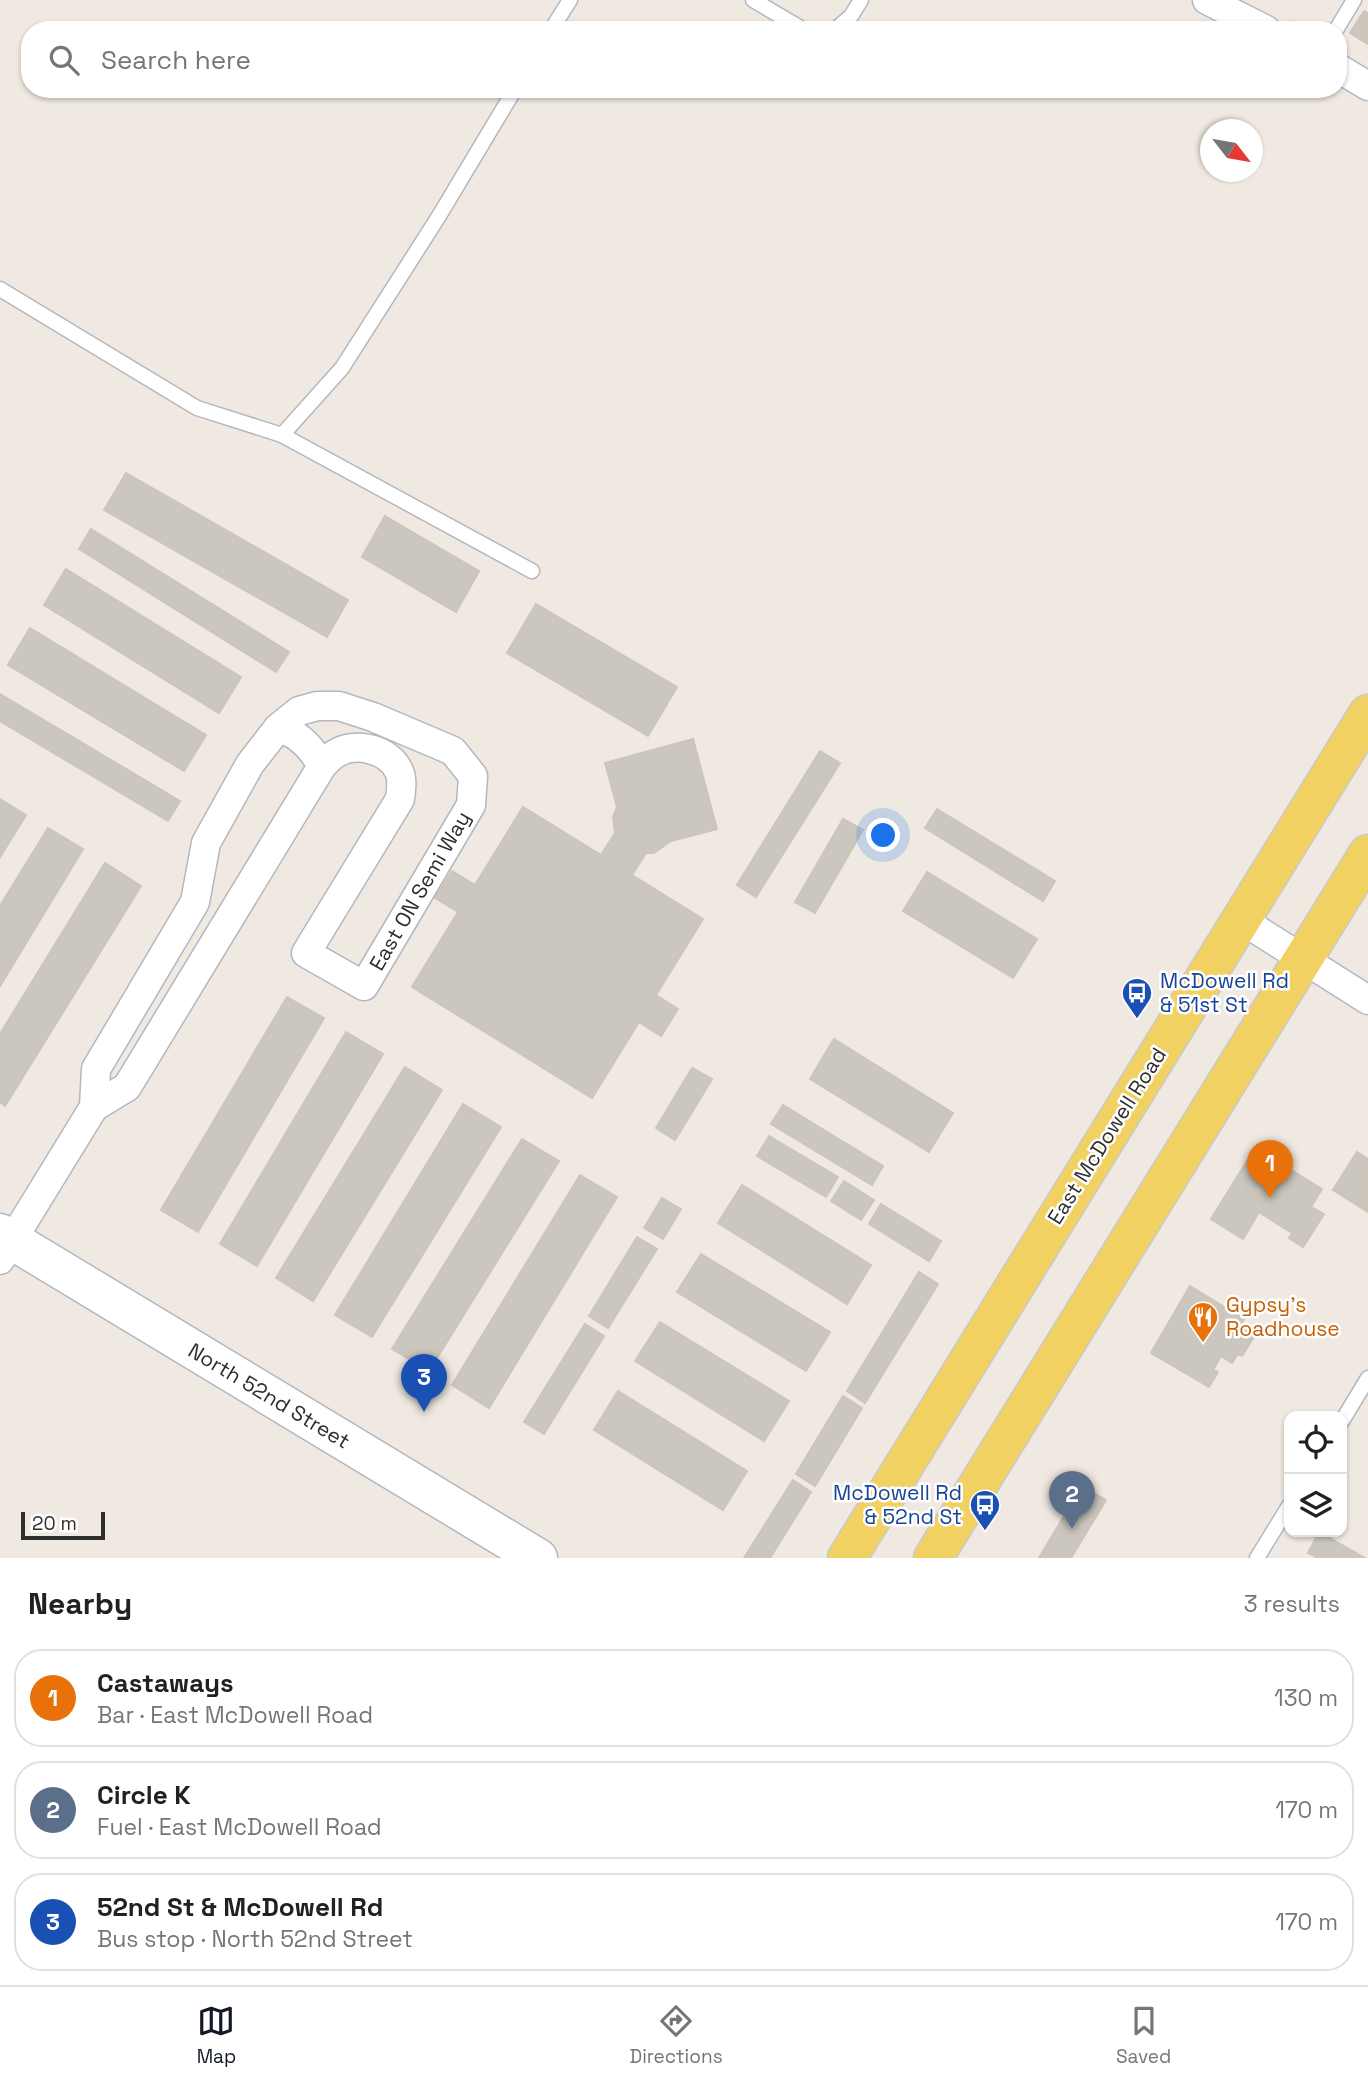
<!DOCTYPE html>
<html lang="en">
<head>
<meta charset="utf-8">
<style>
	body { margin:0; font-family:"Space Grotesk",sans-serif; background:#f2f2f2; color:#202124 }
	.controls { position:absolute; right:21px; bottom:21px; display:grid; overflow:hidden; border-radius:14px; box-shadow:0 2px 5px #0004 }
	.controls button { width:63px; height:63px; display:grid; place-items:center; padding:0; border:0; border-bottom:2px solid #e0e0e0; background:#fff; color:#202124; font:35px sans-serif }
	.compass { position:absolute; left:1200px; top:119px; width:63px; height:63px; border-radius:50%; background:#fff; box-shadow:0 2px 5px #0004; rotate:121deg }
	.scale { position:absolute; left:21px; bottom:18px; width:84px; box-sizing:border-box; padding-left:7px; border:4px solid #2e2e2e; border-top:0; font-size:19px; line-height:24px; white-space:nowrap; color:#2e2e2e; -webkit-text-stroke:5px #fff; paint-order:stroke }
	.you { position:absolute; left:884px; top:836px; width:24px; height:24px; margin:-18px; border:5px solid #fff; border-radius:50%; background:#1a73e8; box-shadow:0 0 0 10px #1a73e833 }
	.badge { display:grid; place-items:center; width:46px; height:46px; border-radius:50%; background:#111827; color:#fff; font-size:23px; font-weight:700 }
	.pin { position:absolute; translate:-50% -58px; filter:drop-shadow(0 2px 4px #0008) }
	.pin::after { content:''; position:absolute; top:37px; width:24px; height:21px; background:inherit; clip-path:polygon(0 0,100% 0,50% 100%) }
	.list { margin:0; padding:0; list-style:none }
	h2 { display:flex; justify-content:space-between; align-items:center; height:91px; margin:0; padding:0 28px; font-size:30px }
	h2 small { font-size:23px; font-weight:400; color:#757577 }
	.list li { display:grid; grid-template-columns:46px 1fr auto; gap:21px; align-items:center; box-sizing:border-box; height:98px; margin:0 14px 14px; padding:0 14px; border:2px solid #e0e0e0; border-radius:28px }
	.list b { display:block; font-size:26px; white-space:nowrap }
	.list p { margin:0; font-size:23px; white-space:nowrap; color:#757577 }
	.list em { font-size:23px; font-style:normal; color:#757577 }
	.icon { flex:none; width:38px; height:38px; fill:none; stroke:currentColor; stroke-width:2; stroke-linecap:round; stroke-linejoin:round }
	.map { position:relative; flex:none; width:1368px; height:1558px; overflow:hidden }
	.search { position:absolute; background:#fff; box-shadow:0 2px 5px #0004; left:21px; right:21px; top:21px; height:77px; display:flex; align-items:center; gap:18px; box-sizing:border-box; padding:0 24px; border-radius:28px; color:#757577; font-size:26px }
	.sheet { height:427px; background:#fff }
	nav { display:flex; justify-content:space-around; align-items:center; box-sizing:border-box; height:98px; border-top:2px solid #e0e0e0; background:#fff; font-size:19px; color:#757577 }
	nav a { display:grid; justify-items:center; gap:4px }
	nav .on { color:#111827 }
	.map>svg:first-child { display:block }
	.building { fill:#cbc7bf; stroke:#cbc5ba; stroke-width:2 }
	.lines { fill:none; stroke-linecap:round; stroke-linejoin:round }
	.service-casing { stroke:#b4b7c1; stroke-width:17 }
	.minor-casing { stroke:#b4b7c1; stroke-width:31 }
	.secondary-casing { stroke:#b4b7c1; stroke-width:41 }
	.primary-casing { stroke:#c9c9c9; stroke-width:41 }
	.path { stroke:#c9c9c9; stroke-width:4.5; stroke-dasharray:5 3.5; stroke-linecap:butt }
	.service { stroke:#fff; stroke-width:14 }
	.minor { stroke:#fff; stroke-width:28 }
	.secondary { stroke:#fff; stroke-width:38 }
	.primary { stroke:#f2d163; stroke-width:38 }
	.labels { text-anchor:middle; stroke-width:5; stroke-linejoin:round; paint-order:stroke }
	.street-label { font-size:21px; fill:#2e2e2e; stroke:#fff }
	.transit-label { font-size:21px; fill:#164399; stroke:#fff; text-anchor:start }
	.food-label { font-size:21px; fill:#c56008; stroke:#fff; text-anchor:start }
</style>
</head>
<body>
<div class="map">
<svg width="1368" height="1558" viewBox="0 0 1368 1558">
	<rect width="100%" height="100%" fill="#efe9e1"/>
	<g class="building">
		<polygon points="1364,11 1368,13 1368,44 1350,33"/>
		<polygon points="126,473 348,600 327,637 104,510"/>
		<polygon points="385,516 479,571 456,612 362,557"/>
		<polygon points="91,529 289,652 276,672 79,549"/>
		<polygon points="66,569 241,677 219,713 44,605"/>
		<polygon points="536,604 677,687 648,736 507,653"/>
		<polygon points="30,628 206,735 184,771 8,665"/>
		<polygon points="0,694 180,801 168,821 0,721"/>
		<polygon points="693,739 717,829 671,841 654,853 646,853 632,875 703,919 656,995 678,1009 661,1036 639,1022 592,1098 412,987 458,912 435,898 452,871 475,885 523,807 601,855 615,833 613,817 617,807 605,763"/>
		<polygon points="820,751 840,763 756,897 737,885"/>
		<polygon points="0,799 26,815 0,857"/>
		<polygon points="937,809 1055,881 1043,901 925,828"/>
		<polygon points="843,819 863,830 815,913 795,902"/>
		<polygon points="48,828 83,849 0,986 0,906"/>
		<polygon points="105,863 141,886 5,1106 0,1102 0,1034"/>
		<polygon points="927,872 1037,939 1013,978 903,911"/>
		<polygon points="287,997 324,1018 198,1232 161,1210"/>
		<polygon points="346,1032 383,1054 257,1266 220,1244"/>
		<polygon points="834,1039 953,1113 929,1152 810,1079"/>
		<polygon points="405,1067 442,1090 313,1301 276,1278"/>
		<polygon points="692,1068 712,1079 675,1140 656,1128"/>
		<polygon points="463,1104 501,1127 372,1337 335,1315"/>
		<polygon points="783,1105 883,1166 872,1185 771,1124"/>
		<polygon points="769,1136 838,1177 826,1197 757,1156"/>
		<polygon points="522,1139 559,1161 429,1371 392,1349"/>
		<polygon points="1255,1148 1322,1189 1311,1207 1324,1214 1303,1247 1289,1238 1292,1233 1259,1212 1243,1239 1211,1219"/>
		<polygon points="1357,1152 1368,1159 1368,1212 1333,1190"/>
		<polygon points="580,1175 617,1197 489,1408 452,1385"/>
		<polygon points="844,1181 874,1200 861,1220 831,1201"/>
		<polygon points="742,1185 871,1265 847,1304 718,1223"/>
		<polygon points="662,1198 681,1209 663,1239 644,1228"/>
		<polygon points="881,1204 941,1241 929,1261 869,1224"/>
		<polygon points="637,1237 657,1249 608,1328 589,1316"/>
		<polygon points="701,1254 830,1332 806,1371 677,1292"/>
		<polygon points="919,1272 938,1284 865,1403 847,1391"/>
		<polygon points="1190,1286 1244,1319 1240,1326 1255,1335 1242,1356 1238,1354 1232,1363 1221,1356 1213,1370 1218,1372 1209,1387 1151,1353"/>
		<polygon points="660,1322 789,1401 764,1441 635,1361"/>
		<polygon points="585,1324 604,1336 544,1434 524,1422"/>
		<polygon points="618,1391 747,1471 723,1510 594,1430"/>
		<polygon points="843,1396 862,1408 815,1486 796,1474"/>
		<polygon points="793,1480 811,1492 770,1558 744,1558"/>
		<polygon points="1082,1486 1106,1500 1071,1558 1039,1558"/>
		<polygon points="1319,1532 1365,1558 1318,1558 1308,1553"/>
	</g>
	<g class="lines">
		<g class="service-casing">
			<g id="service">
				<polyline points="753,0 804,30"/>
				<polyline points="551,30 570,0"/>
				<polyline points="835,30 851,16 861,0"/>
				<polyline points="1336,30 1354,0"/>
				<polyline points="0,289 197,408 282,435 342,368 439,216 515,89"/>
				<polyline points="282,435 532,571"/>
				<polyline points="1342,1421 1368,1378"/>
				<polyline points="1257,1558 1289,1506"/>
			</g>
		</g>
		<g class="minor-casing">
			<g id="minor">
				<polyline points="1207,0 1266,30"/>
				<polyline points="1338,68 1368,86"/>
				<path d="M 278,728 C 299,733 312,748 322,766"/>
				<polyline points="1240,919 1368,1000"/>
				<path d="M 0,1260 L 94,1107 L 127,1087 L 322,766 C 326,762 330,757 335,754 C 355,741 389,749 399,771 C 403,780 401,790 400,799 L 306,953 L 364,986 L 471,805 L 473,776 L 453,751 L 373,717 L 339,706 L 317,706 L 299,711 L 278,728 L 250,764 L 206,843 L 195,902 L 96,1069 L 94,1107"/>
			</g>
		</g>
		<g class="secondary-casing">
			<polyline id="secondary" points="0,1233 538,1558"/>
		</g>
		<g class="primary-casing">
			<g id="primary">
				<polyline points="847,1558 1368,714"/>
				<polyline points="933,1558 1368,854"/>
			</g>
		</g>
		<polyline class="path" points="1292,22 1304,30"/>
		<use href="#service" class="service"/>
		<use href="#minor" class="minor"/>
		<use href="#secondary" class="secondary"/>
		<use href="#primary" class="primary"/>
	</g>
	<defs>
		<g id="bus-pin" transform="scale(1.575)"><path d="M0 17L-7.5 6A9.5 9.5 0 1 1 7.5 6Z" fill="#1a4fb4" stroke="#fff"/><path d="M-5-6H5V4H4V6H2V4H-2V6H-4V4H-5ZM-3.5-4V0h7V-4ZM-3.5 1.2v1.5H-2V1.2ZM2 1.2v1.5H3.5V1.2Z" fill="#fff"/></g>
		<g id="restaurant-pin" transform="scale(1.575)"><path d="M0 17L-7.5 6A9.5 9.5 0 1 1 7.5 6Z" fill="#e8710a" stroke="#fff"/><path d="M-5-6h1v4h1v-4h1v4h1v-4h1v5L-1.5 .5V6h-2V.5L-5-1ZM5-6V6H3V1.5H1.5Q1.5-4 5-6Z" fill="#fff"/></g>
	</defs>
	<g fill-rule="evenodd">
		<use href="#bus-pin" x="1137" y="993"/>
		<use href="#restaurant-pin" x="1203" y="1317"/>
		<use href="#bus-pin" x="985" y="1505"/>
	</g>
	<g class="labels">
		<g class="street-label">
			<text transform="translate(420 891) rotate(-60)" y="7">East ON Semi Way</text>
			<text transform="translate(1107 1136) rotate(-58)" y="7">East McDowell Road</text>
			<text transform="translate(269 1396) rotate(31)" y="7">North 52nd Street</text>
		</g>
		<g class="transit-label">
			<text x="1160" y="988">McDowell Rd<tspan x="1160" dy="24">&amp; 51st St</tspan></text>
			<text x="962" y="1500" text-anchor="end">McDowell Rd<tspan x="962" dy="24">&amp; 52nd St</tspan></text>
		</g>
		<g class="food-label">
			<text x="1226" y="1312">Gypsy's<tspan x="1226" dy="24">Roadhouse</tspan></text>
		</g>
	</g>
</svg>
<div class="controls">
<button><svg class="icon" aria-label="locate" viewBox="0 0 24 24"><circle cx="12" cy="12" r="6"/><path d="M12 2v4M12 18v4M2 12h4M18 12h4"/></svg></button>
<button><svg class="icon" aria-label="layers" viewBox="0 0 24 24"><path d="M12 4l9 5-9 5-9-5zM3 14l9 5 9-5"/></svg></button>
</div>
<svg class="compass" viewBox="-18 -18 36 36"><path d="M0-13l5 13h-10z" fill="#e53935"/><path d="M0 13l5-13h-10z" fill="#757577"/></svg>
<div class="scale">20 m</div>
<div class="you"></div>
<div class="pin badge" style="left:1270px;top:1198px;background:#e8710a">1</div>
<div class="pin badge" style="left:1072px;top:1529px;background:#5c6f8a">2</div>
<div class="pin badge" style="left:424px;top:1412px;background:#1a4fb4">3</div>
<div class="search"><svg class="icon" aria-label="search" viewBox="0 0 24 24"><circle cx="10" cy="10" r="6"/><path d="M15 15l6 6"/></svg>Search here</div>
</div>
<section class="sheet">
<h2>Nearby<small>3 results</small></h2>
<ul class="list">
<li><span class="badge" style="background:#e8710a">1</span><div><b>Castaways</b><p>Bar · East McDowell Road</p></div><em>130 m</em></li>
<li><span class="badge" style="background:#5c6f8a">2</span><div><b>Circle K</b><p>Fuel · East McDowell Road</p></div><em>170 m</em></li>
<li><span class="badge" style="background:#1a4fb4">3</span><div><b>52nd St &amp; McDowell Rd</b><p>Bus stop · North 52nd Street</p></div><em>170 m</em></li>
</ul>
</section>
<nav>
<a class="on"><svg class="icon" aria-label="map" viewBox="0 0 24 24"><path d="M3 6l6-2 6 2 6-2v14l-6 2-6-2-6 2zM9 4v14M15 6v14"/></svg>Map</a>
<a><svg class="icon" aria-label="directions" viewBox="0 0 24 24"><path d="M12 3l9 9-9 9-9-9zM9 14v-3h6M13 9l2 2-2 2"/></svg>Directions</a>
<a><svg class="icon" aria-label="saved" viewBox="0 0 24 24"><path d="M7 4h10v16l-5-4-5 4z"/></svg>Saved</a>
</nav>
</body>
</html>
